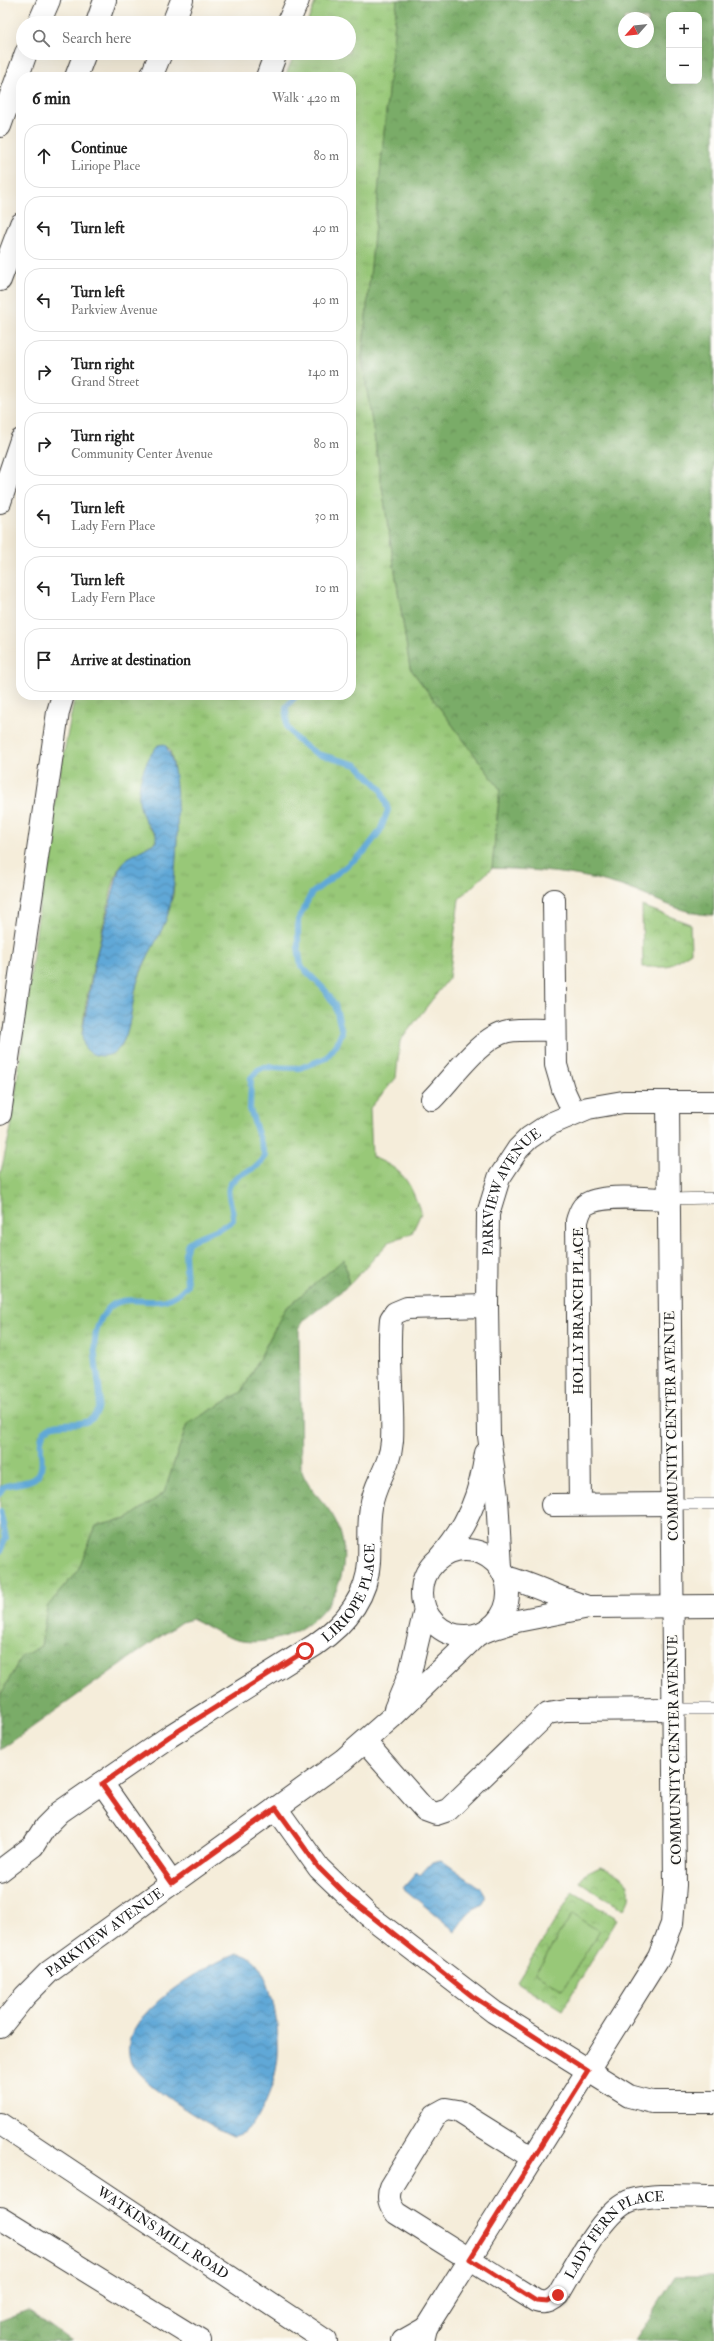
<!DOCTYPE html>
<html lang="en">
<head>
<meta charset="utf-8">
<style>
	body { margin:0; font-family:"IM FELL Double Pica",serif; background:#f6f6f6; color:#222 }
	.controls { position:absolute; right:12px; top:12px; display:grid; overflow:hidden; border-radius:8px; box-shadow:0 4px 16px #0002 }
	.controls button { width:36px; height:36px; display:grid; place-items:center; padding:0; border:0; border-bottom:1px solid #e0e0e0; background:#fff; color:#222; font:20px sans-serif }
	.compass { position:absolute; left:618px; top:12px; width:36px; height:36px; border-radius:50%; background:#fff; box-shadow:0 4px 16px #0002; rotate:243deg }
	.stop { position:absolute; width:12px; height:12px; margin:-9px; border:3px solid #d93025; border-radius:50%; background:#fff }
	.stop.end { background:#d93025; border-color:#fff; box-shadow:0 1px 4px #0008 }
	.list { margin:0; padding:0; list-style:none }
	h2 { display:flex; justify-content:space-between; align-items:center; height:52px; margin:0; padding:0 16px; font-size:17px }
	h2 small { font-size:13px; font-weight:400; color:#767676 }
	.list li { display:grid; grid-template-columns:26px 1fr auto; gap:12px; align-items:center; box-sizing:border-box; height:64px; margin:0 8px 8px; padding:0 8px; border:1px solid #e0e0e0; border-radius:16px }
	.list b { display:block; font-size:15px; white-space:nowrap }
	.list p { margin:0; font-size:13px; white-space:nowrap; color:#767676 }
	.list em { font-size:13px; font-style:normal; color:#767676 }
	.icon { flex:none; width:22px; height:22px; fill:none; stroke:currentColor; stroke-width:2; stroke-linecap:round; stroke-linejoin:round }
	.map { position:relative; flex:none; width:714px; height:2341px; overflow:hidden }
	.search { position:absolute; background:#fff; box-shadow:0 4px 16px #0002; left:16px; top:16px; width:340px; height:44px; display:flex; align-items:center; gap:10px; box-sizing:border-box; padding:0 14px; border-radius:22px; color:#767676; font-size:15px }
	.panel { position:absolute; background:#fff; box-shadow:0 4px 16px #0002; left:16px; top:72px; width:340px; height:628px; border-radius:16px }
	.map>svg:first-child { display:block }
	.grass { fill:url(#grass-tufts); stroke:#5a724a; fill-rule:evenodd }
	.forest { fill:url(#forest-crowns); stroke:#4b6442; fill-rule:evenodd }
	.park { fill:url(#park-crowns); stroke:#5a724a }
	.garden { fill:#98c878; stroke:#5a724a }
	.water { fill:url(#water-waves); stroke:#3e627a }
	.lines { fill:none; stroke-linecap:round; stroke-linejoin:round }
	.stream { stroke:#61a8d7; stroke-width:6 }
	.lane-casing { stroke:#3d3b38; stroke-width:12 }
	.street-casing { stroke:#3d3b38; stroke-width:24 }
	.secondary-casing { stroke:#3d3b38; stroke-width:24 }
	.highway-casing { stroke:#3d3b38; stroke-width:24 }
	.lane { stroke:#fff; stroke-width:11 }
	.street { stroke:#fff; stroke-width:22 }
	.secondary { stroke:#fff; stroke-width:22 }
	.highway { stroke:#fff; stroke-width:22 }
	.route { stroke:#d93025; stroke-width:5 }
	.labels { text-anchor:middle; stroke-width:3.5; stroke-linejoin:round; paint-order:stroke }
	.street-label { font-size:14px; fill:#1c1c1c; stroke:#fdfcf7 }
</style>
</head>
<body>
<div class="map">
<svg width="714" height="2341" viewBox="0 0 714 2341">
	<defs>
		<pattern id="grass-tufts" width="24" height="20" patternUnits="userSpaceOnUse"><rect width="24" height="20" fill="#98c878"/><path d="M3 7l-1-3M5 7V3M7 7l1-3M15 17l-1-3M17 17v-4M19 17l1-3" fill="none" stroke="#82ab67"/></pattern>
		<pattern id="forest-crowns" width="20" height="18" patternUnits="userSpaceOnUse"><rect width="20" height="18" fill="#7aac68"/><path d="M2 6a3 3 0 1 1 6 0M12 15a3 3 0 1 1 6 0" fill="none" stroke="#638b55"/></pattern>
		<pattern id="park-crowns" width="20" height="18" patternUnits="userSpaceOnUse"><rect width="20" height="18" fill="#98c878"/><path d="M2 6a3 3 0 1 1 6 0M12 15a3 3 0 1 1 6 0" fill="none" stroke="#82ab67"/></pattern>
		<pattern id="water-waves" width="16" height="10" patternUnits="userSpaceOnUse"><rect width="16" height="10" fill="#61a8d7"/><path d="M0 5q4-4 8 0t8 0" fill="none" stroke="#4f88ae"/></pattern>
	</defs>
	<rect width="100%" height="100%" fill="#fdfcf7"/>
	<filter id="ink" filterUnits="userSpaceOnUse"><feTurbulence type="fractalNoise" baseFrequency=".025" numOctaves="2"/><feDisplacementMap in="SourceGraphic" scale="8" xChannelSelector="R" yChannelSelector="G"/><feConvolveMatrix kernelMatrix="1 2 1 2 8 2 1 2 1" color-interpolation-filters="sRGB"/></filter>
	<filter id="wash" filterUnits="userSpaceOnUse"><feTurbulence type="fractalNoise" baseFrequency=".012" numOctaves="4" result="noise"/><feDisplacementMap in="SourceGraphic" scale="16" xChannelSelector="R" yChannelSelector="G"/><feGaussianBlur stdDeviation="0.9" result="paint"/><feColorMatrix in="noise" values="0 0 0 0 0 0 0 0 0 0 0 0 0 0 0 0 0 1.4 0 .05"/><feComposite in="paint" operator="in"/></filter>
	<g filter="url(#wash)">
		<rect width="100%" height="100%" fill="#f5edda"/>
		<path class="grass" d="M 316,0 L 397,0 L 362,358 L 410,668 L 500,789 L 492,868 L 459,899 L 449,978 L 400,1041 L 396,1078 L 370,1108 L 372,1157 C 405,1170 409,1181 421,1213 L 412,1233 L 389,1242 L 349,1285 L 344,1260 L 285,1309 L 242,1392 L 187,1424 L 164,1493 L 127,1519 L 96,1526 L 78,1570 L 47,1607 L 41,1646 L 21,1658 L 0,1696 L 0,1175 L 11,1128 L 49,831 L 75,695 L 351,695 L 351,77 L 285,77 L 295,53 L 349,53 L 349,23 L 307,23 ZM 164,744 L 170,750 L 173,763 L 177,839 L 173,896 L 137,982 L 126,1035 L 120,1048 L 82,1034 C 85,998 95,962 103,926 C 108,908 111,887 118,870 C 125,855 154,848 157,838 L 156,834 L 148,827 Z"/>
		<g class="forest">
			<path d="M 397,0 L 714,0 L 714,915 C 684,916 647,894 618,885 C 577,872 534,870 492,868 L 500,789 L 410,668 L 362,358 ZM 669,15 L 699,15 L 699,81 L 669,81 ZM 624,18 L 648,18 L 648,42 L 624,42 Z"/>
			<path d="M 344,1259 L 349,1285 L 302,1322 L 299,1330 L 301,1469 C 310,1496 333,1504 341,1535 C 357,1595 301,1649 242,1641 C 224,1638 209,1627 193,1619 L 181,1622 L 0,1750 L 0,1696 L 21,1657 L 41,1646 L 47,1607 L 78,1570 L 96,1526 L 127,1519 L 164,1493 L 187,1424 L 242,1392 L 285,1309 Z"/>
			<polygon points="675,2277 714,2277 714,2341 635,2341"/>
			<polygon points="28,2310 71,2341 0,2341 0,2321"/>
		</g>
		<g class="park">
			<polygon points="642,906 690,924 691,952 667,967 643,967"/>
			<path d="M 600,1867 C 621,1873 639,1886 624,1910 L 580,1882 L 584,1875 Z"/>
			<polygon points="573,1892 617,1919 562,2010 517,1982"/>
		</g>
		<polygon class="garden" points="572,1914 599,1931 563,1990 535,1973"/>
		<g class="water">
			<path d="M 164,744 C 185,765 177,881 169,911 C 162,936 144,957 137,983 C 132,1001 131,1032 120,1047 C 112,1059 91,1059 84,1046 C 83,1043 82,1037 82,1034 L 95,961 L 119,869 L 126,859 L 156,842 L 156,834 C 129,810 137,770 158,745 Z"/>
			<path d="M 441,1860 L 479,1887 L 480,1886 L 485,1894 C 486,1906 480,1905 472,1910 C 466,1914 460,1925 455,1931 L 403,1888 L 417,1872 L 420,1875 L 432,1862 Z"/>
			<path d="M 237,1953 C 271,1952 280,2030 278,2055 C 277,2079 260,2133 233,2136 C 210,2126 140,2085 131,2062 C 112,2017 204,1967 237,1953 Z"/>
		</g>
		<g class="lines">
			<g class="stream">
				<path d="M 0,1494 L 3,1487 C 12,1483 27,1484 35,1478 C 49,1467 35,1445 44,1432 C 55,1416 85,1432 96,1414 C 110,1390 79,1346 106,1311 C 127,1285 160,1319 187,1285 L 185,1253 L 188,1243 C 202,1233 219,1232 233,1220 C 234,1209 226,1195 229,1187 C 236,1170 258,1173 265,1156 L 250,1109 L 251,1078 L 258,1070 L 264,1067 L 300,1068 L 326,1058 L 337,1044 L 342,1032 L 335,1005 L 325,990 L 301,966 L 298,947 L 298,920 L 311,894 L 364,852 L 380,831 L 388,810 L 381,789 L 357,765 L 317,754 L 298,741 L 287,727 L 286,707 L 297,695"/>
				<polyline points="0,1511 6,1538 0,1551"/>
			</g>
		</g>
	</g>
	<g filter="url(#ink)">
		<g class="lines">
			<g class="lane-casing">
				<g id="lane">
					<polyline points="668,1199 714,1198"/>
					<polyline points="671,1504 714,1504"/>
					<polyline points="673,1709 714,1709"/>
				</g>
			</g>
			<g class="street-casing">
				<g id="street">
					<polyline points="554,900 556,1065 563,1089 574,1113"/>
					<path d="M 432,1099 C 451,1080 481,1036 508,1031 C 523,1029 539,1030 555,1030"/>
					<path d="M 580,1504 L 577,1221 C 579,1215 580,1209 585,1205 C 601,1193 648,1199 668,1199"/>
					<polyline points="552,1505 671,1504"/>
					<circle cx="465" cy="1593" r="43"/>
					<path d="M 440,1557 C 468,1525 480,1495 486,1453"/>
					<path id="s1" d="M 501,1568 L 497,1497 L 489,1436 L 487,1306 L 488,1214 L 499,1178 L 518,1149 L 529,1138 L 550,1124 L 588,1108 L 623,1102 L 714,1102"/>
					<path d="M 505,1577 C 533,1584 558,1598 585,1606"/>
					<polyline points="488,1630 517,1621 589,1607 714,1606"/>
					<polyline points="395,1709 410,1673 425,1610"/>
					<polyline points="365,1742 425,1810 436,1814 448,1810 548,1713 566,1710 673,1709"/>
					<polyline points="102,1783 172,1883"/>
					<polyline points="276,1808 319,1868 368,1915 494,2012 629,2096 652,2102 714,2102"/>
					<path id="s2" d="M 0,1871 L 33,1846 L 45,1827 L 60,1812 L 170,1736 L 315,1645 C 344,1625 367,1599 369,1562 C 370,1544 368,1525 371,1507 C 374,1483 390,1468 392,1441 C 394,1401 387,1359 391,1319 L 395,1313 L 407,1308 L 487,1306"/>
					<path id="s3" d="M 0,2027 L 25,1996 L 49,1972 L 343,1760 L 391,1718 L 477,1635"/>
					<path id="s4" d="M 533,2158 L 458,2111 L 446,2109 L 435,2115 L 391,2187 C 387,2197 389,2204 396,2213 L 536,2301 C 545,2304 551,2302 558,2295 C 574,2269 603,2209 632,2200 C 655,2193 689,2197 714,2197"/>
					<polyline points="426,2328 659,1957 672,1924 675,1885 668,1102"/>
					<polyline points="403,2341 426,2328 423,2341"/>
				</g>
			</g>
			<g class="secondary-casing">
				<g id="secondary">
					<path id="s5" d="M 0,2124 L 326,2341"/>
					<polyline points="0,2218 200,2341"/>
				</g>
			</g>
			<g class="highway-casing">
				<g id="highway">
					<polyline points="39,23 49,0"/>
					<polyline points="97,23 105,0"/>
					<polyline points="173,23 182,0"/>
					<polyline points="288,23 298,0"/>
					<polyline points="76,77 85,53"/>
					<polyline points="151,77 161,53"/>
					<polyline points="267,77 276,53"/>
					<polyline points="0,126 26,53"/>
					<polyline points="0,280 21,224"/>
					<polyline points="0,502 21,440"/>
					<polyline points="0,1114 58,712 63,695"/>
				</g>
			</g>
			<use href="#lane" class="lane"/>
			<use href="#street" class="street"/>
			<use href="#secondary" class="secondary"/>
			<use href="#highway" class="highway"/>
		</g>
	</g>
	<g class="lines" filter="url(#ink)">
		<polyline class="route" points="305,1651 170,1736 102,1784 172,1883 276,1808 319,1868 350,1899 472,1996 588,2071 470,2259 536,2301 548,2302 558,2295"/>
	</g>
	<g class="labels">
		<g class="street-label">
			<text dy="5" stroke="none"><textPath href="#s1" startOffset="384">PARKVIEW AVENUE</textPath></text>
			<text transform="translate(578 1311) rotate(-90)" y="5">HOLLY BRANCH PLACE</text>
			<text transform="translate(671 1426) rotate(-91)" y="5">COMMUNITY CENTER AVENUE</text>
			<text dy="5" stroke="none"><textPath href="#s2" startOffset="456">LIRIOPE PLACE</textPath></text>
			<text transform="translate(674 1750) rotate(-91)" y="5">COMMUNITY CENTER AVENUE</text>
			<text dy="5" stroke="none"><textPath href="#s3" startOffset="142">PARKVIEW AVENUE</textPath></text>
			<text dy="5" stroke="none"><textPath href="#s5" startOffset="196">WATKINS MILL ROAD</textPath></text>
			<text dy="5" stroke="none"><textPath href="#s4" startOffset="503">LADY FERN PLACE</textPath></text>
		</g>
	</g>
</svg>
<div class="controls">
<button>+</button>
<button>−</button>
</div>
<svg class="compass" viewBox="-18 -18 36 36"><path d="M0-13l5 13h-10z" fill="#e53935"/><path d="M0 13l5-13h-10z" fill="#767676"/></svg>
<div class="stop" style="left:305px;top:1651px"></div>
<div class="stop end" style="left:558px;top:2295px"></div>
<div class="search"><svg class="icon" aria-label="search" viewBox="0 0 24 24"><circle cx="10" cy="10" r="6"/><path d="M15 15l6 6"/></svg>Search here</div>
<section class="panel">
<h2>6 min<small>Walk · 420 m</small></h2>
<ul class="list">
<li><svg class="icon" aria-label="ahead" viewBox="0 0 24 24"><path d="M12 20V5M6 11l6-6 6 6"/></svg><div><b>Continue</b><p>Liriope Place</p></div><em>80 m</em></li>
<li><svg class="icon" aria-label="left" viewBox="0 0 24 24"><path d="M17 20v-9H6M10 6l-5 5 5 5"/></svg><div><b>Turn left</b></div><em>40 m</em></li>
<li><svg class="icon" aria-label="left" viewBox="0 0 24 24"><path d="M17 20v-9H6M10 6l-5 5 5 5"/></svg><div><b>Turn left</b><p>Parkview Avenue</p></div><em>40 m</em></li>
<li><svg class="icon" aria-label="right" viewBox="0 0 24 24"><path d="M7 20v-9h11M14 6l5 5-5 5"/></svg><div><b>Turn right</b><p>Grand Street</p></div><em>140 m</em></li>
<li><svg class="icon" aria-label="right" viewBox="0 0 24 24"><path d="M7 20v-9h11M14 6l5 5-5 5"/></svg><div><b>Turn right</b><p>Community Center Avenue</p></div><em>80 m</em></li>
<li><svg class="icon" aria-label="left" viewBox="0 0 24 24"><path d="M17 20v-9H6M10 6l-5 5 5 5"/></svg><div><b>Turn left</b><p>Lady Fern Place</p></div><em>30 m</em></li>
<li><svg class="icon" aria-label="left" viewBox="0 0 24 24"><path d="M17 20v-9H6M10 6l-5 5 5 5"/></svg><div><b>Turn left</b><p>Lady Fern Place</p></div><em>10 m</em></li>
<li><svg class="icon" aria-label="arrive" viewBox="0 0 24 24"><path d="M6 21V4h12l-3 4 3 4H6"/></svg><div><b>Arrive at destination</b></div></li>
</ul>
</section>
</div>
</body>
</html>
